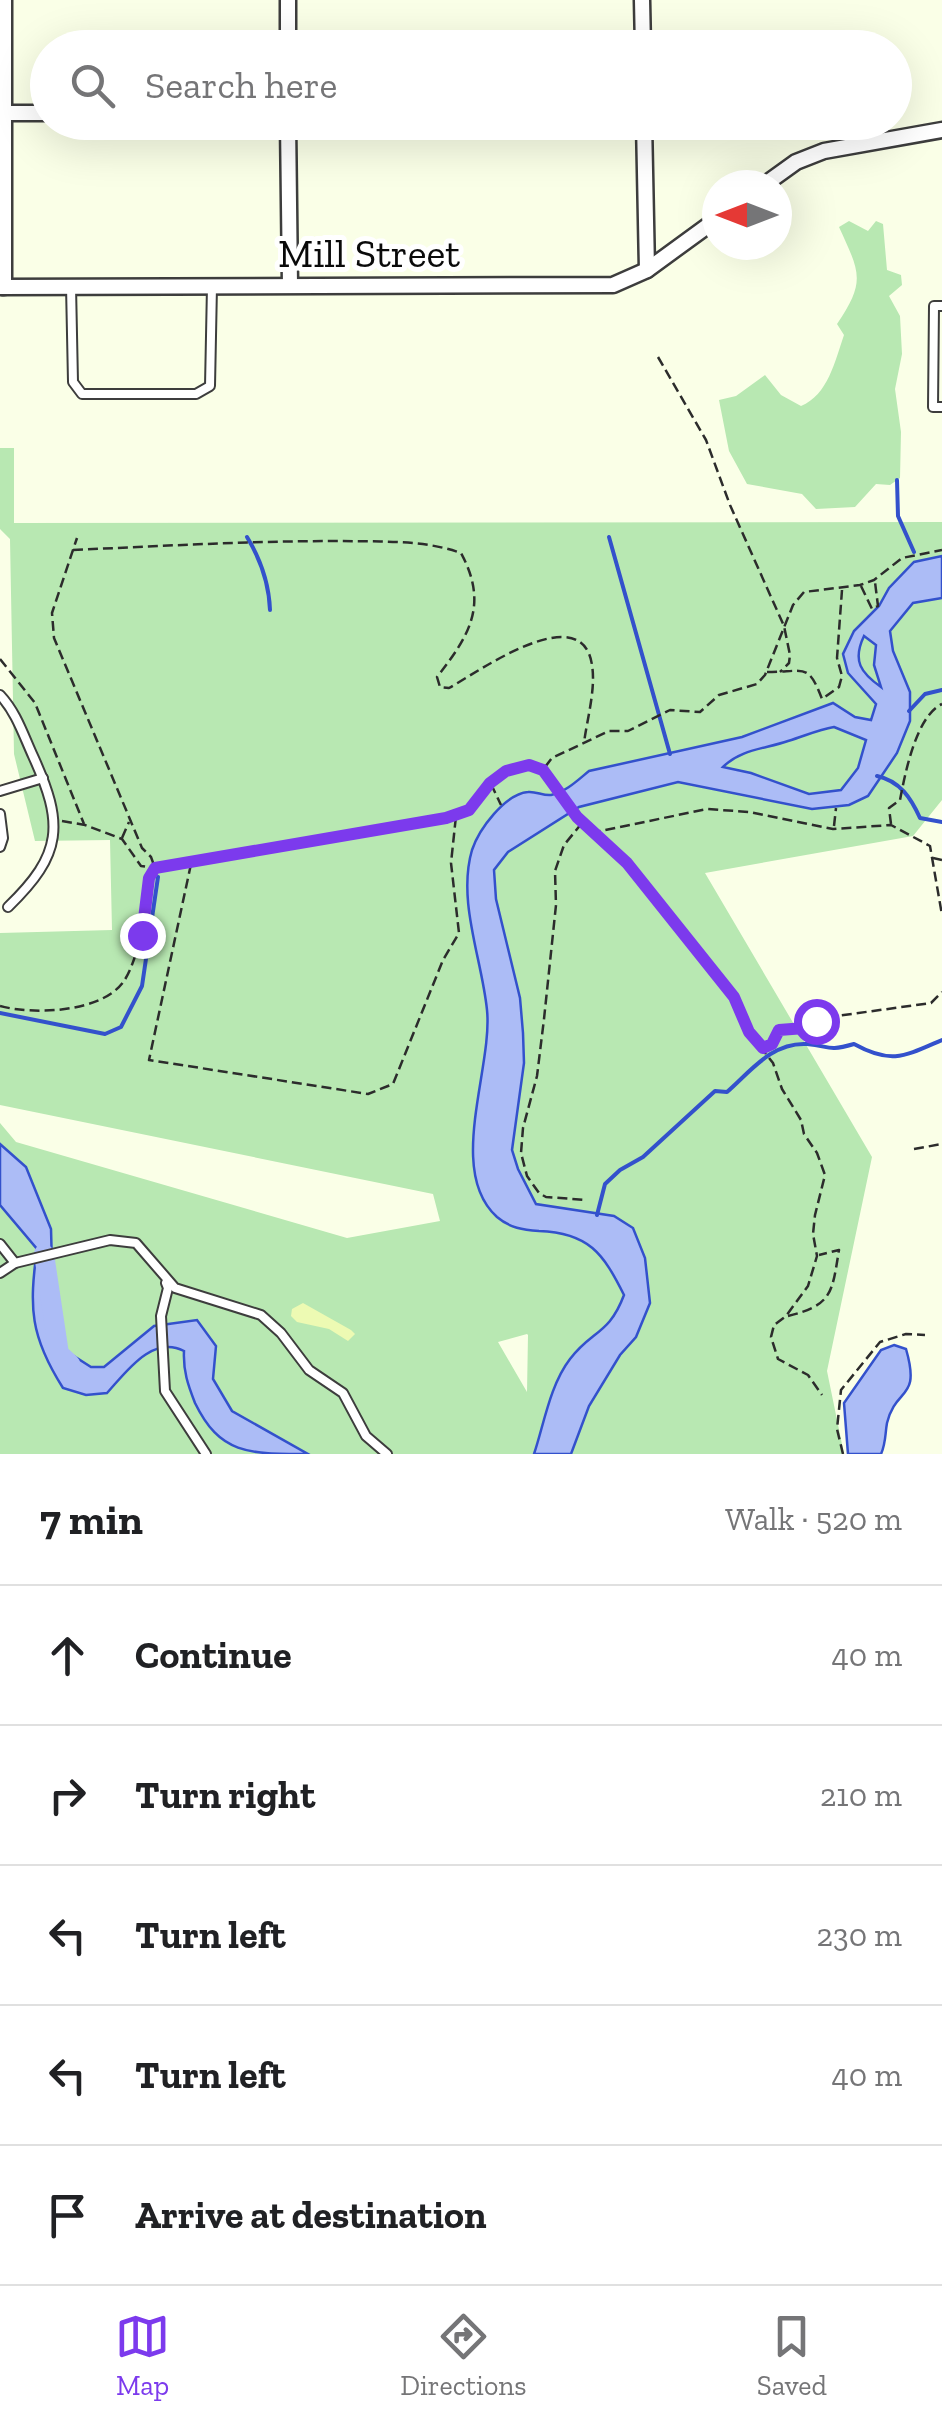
<!DOCTYPE html>
<html lang="en">
<head>
<meta charset="utf-8">
<style>
	body { margin:0; font-family:"Zilla Slab",serif; background:#f2f2f2; color:#202124 }
	.compass { position:absolute; left:702px; top:170px; width:90px; height:90px; border-radius:50%; background:#fff; box-shadow:0 10px 40px #0002; rotate:270deg }
	.stop { position:absolute; width:30px; height:30px; margin:-22px; border:8px solid #7c3aed; border-radius:50%; background:#fff }
	.stop.end { background:#7c3aed; border-color:#fff; box-shadow:0 2px 10px #0008 }
	.list { margin:0; padding:0; list-style:none }
	h2 { display:flex; justify-content:space-between; align-items:center; height:130px; margin:0; padding:0 40px; font-size:42px }
	h2 small { font-size:32px; font-weight:400; color:#757577 }
	.list li { display:grid; grid-template-columns:65px 1fr auto; gap:30px; align-items:center; box-sizing:border-box; height:140px; padding:0 40px; border-top:2px solid #e0e0e0 }
	.list b { display:block; font-size:38px; white-space:nowrap }
	.list em { font-size:32px; font-style:normal; color:#757577 }
	.icon { flex:none; width:55px; height:55px; fill:none; stroke:currentColor; stroke-width:2; stroke-linecap:round; stroke-linejoin:round }
	.map { position:relative; flex:none; width:942px; height:1454px; overflow:hidden }
	.search { position:absolute; background:#fff; box-shadow:0 10px 40px #0002; left:30px; right:30px; top:30px; height:110px; display:flex; align-items:center; gap:25px; box-sizing:border-box; padding:0 35px; border-radius:55px; color:#757577; font-size:38px }
	.sheet { height:830px; background:#fff }
	nav { display:flex; justify-content:space-around; align-items:center; box-sizing:border-box; height:140px; border-top:2px solid #e0e0e0; background:#fff; font-size:28px; color:#757577 }
	nav a { display:grid; justify-items:center; gap:5px }
	nav .on { color:#7c3aed }
	.map>svg:first-child { display:block }
	.green { fill:#b8e8b2; fill-rule:evenodd }
	.sand { fill:#edfab3 }
	.water { fill:#acbcf6; stroke:#3351cc; stroke-width:2.5; fill-rule:evenodd }
	.lines { fill:none; stroke-linecap:round; stroke-linejoin:round }
	.stream { stroke:#3351cc; stroke-width:4 }
	.river { stroke:#acbcf6; stroke-width:20 }
	.lane-casing { stroke:#3d3d3d; stroke-width:12 }
	.street-casing { stroke:#3d3d3d; stroke-width:19 }
	.path { stroke:#2c2c2c; stroke-width:2.5; stroke-dasharray:10 5; stroke-linecap:butt }
	.lane { stroke:#fff; stroke-width:8 }
	.street { stroke:#fff; stroke-width:14 }
	.route { stroke:#7c3aed; stroke-width:12 }
	.labels { text-anchor:middle; stroke-width:10; stroke-linejoin:round; paint-order:stroke }
	.street-label { font-size:40px; fill:#0a0a0a; stroke:#fff }
</style>
</head>
<body>
<div class="map">
<svg width="942" height="1454" viewBox="0 0 942 1454">
	<rect width="100%" height="100%" fill="#faffe7"/>
	<g class="green">
		<path d="M 849,221 L 868,231 L 876,221 L 883,224 L 887,270 L 901,275 L 902,285 L 889,296 L 900,316 L 902,354 L 895,389 L 901,432 L 900,478 L 890,485 L 876,484 L 855,507 L 816,509 L 802,494 L 747,484 L 729,451 L 719,400 L 736,396 L 765,375 L 781,395 L 801,406 C 828,395 835,361 844,335 L 837,324 C 866,281 860,273 839,227 Z"/>
		<path d="M 0,448 L 14,448 L 14,523 L 942,522 L 942,800 L 913,836 L 705,873 L 872,1157 L 827,1371 L 844,1454 L 0,1454 L 0,1123 L 16,1142 L 347,1238 L 440,1221 L 433,1194 L 0,1105 L 0,933 L 112,930 L 110,840 L 35,841 L 14,754 L 10,539 L 0,529 ZM 527,1334 L 528,1335 L 527,1392 L 498,1342 Z"/>
	</g>
	<polygon class="sand" points="303,1303 351,1330 355,1334 348,1341 329,1329 297,1322 291,1316 292,1309"/>
	<g class="water">
		<path d="M 942,556 L 942,598 L 913,603 L 890,631 L 893,651 L 910,692 L 910,721 L 897,753 L 868,796 L 849,805 L 812,809 L 678,782 L 579,807 L 508,852 L 494,870 L 496,899 L 520,998 L 523,1033 L 524,1063 L 512,1150 L 518,1169 L 536,1204 L 614,1216 L 633,1228 L 645,1258 L 650,1303 L 636,1337 L 620,1355 L 589,1406 L 571,1454 L 534,1454 C 544,1424 550,1385 570,1359 C 592,1330 609,1335 624,1295 C 603,1253 589,1233 539,1231 C 523,1230 510,1228 497,1217 C 446,1171 493,1068 487,1010 C 482,959 457,901 472,850 C 479,829 505,794 528,792 C 536,791 543,796 551,795 C 566,792 578,780 589,771 L 742,737 L 833,703 L 855,717 L 871,720 L 876,704 L 848,673 L 843,654 L 854,631 L 879,606 L 889,588 L 914,562 ZM 864,636 L 876,645 L 874,665 L 881,687 C 861,673 852,661 864,636 ZM 834,727 L 866,740 L 858,768 L 841,790 L 809,794 L 751,773 L 723,767 C 741,749 765,749 788,741 C 805,736 817,730 834,727 Z"/>
		<path d="M 0,1144 L 26,1167 L 51,1229 L 52,1265 L 43,1296 L 52,1342 L 91,1367 L 104,1367 L 154,1326 L 197,1320 L 216,1346 L 213,1379 L 232,1411 L 308,1454 C 247,1454 220,1454 195,1403 C 188,1385 183,1371 184,1351 C 152,1335 127,1371 107,1393 L 86,1395 L 63,1388 C 30,1336 29,1308 37,1249 L 0,1205 Z"/>
		<path d="M 894,1345 L 906,1349 C 921,1401 896,1386 887,1423 C 885,1434 886,1443 881,1454 L 848,1454 L 844,1403 L 881,1350 Z"/>
	</g>
	<g class="lines">
		<g class="stream">
			<polyline points="897,480 898,516 914,552"/>
			<path d="M 247,537 C 261,560 269,583 270,610"/>
			<polyline points="609,537 670,754"/>
			<polyline points="909,711 925,694 942,690"/>
			<path d="M 877,776 C 900,781 911,798 920,818 L 942,822"/>
			<polyline points="0,1013 105,1034 121,1027 142,986 158,877"/>
			<path d="M 597,1215 L 605,1184 L 620,1170 L 643,1157 L 715,1091 L 727,1092 C 751,1071 772,1042 807,1044 C 831,1046 826,1052 854,1044 C 892,1065 905,1056 942,1040"/>
		</g>
		<polyline class="river" points="44,1254 59,1354 70,1364"/>
		<g class="lane-casing">
			<g id="lane">
				<polyline points="71,286 73,382 82,394 196,394 210,386 212,286"/>
				<polyline points="942,306 934,306 933,407 942,407"/>
				<path d="M 0,695 C 16,712 23,734 33,756 C 64,824 63,854 8,907"/>
				<polyline points="0,791 43,778"/>
				<polyline points="0,814 3,838 0,847"/>
				<polyline points="0,1244 15,1263 110,1240 136,1243 175,1288 261,1315 281,1333 309,1370 343,1393 366,1436 387,1454"/>
				<polyline points="0,1273 15,1263"/>
				<polyline points="166,1283 168,1288 161,1316 165,1391 206,1454"/>
			</g>
		</g>
		<g class="street-casing">
			<g id="street">
				<polyline points="288,0 288,48"/>
				<polyline points="642,0 643,48"/>
				<polyline points="5,113 48,113"/>
				<polyline points="288,122 290,285"/>
				<polyline points="644,122 647,270"/>
				<polyline points="764,185 796,162 824,151 942,130"/>
				<polyline points="0,287 613,285 647,270 717,219"/>
				<polyline points="4,287 4,0"/>
			</g>
		</g>
		<g class="path">
			<polyline points="658,357 706,440 730,505 784,626 790,655 789,663 780,672"/>
			<path d="M 73,550 C 161,546 249,541 338,541 C 379,542 422,539 461,553 C 489,605 469,636 437,677 L 440,687 L 449,688 C 478,672 582,597 592,665 C 596,689 587,719 584,743"/>
			<polyline points="861,586 872,609 878,606 875,582"/>
			<polyline points="0,659 35,703 84,824"/>
			<path d="M 767,672 C 805,672 808,662 822,699 L 839,687 L 842,676 L 837,658 L 842,590"/>
			<polyline points="545,767 552,758 609,731 628,731 670,710 700,712 719,695 757,684 765,675 793,605 804,592 860,585 874,580 902,558 942,550"/>
			<polyline points="491,784 501,805"/>
			<polyline points="62,821 85,825 122,839 141,866 155,868 446,819 469,810 490,783 506,771 529,765 543,769 577,817 596,832 707,809 749,812 833,829 891,825 930,846 942,915"/>
			<polyline points="582,823 564,845 555,871 556,905 544,1019 537,1076 523,1128 521,1153 527,1176 539,1193 546,1197 586,1200"/>
			<path d="M 891,824 L 889,808 L 900,800 C 905,774 916,716 942,704"/>
			<polyline points="834,826 836,808"/>
			<polyline points="597,833 627,863 735,997 749,1032 773,1063 782,1089 801,1120 804,1134 817,1153 825,1175 815,1215 813,1234 817,1256 808,1286 786,1316 774,1325 771,1337 778,1359 808,1375 822,1395"/>
			<polyline points="122,838 129,822"/>
			<polyline points="933,858 942,860"/>
			<polyline points="191,864 149,1060 368,1094 393,1084 443,960 459,933 451,863 456,816"/>
			<path d="M 0,1006 C 33,1015 102,1013 124,981 C 132,969 137,950 141,937 C 148,914 142,888 155,868 L 151,857 L 142,848 L 54,638 L 52,613 L 77,538"/>
			<polyline points="764,1047 772,1044 779,1030 805,1028 822,1018 931,1003 942,992"/>
			<polyline points="914,1149 942,1144"/>
			<path d="M 788,1316 C 833,1305 832,1292 839,1250 L 819,1255"/>
			<polyline points="843,1454 837,1429 841,1390 880,1342 906,1334 925,1335"/>
		</g>
		<use href="#lane" class="lane"/>
		<use href="#street" class="street"/>
	</g>
	<g class="lines">
		<polyline class="route" points="142,935 149,878 155,868 446,818 469,810 490,783 506,771 529,765 543,770 577,817 627,863 734,997 749,1032 763,1048 772,1044 779,1030 805,1028 816,1021"/>
	</g>
	<g class="labels">
		<g class="street-label">
			<text x="369" y="267">Mill Street</text>
		</g>
	</g>
</svg>
<svg class="compass" viewBox="-18 -18 36 36"><path d="M0-13l5 13h-10z" fill="#e53935"/><path d="M0 13l5-13h-10z" fill="#757577"/></svg>
<div class="stop" style="left:816px;top:1021px"></div>
<div class="stop end" style="left:142px;top:935px"></div>
<div class="search"><svg class="icon" aria-label="search" viewBox="0 0 24 24"><circle cx="10" cy="10" r="6"/><path d="M15 15l6 6"/></svg>Search here</div>
</div>
<section class="sheet">
<h2>7 min<small>Walk · 520 m</small></h2>
<ul class="list">
<li><svg class="icon" aria-label="ahead" viewBox="0 0 24 24"><path d="M12 20V5M6 11l6-6 6 6"/></svg><div><b>Continue</b></div><em>40 m</em></li>
<li><svg class="icon" aria-label="right" viewBox="0 0 24 24"><path d="M7 20v-9h11M14 6l5 5-5 5"/></svg><div><b>Turn right</b></div><em>210 m</em></li>
<li><svg class="icon" aria-label="left" viewBox="0 0 24 24"><path d="M17 20v-9H6M10 6l-5 5 5 5"/></svg><div><b>Turn left</b></div><em>230 m</em></li>
<li><svg class="icon" aria-label="left" viewBox="0 0 24 24"><path d="M17 20v-9H6M10 6l-5 5 5 5"/></svg><div><b>Turn left</b></div><em>40 m</em></li>
<li><svg class="icon" aria-label="arrive" viewBox="0 0 24 24"><path d="M6 21V4h12l-3 4 3 4H6"/></svg><div><b>Arrive at destination</b></div></li>
</ul>
</section>
<nav>
<a class="on"><svg class="icon" aria-label="map" viewBox="0 0 24 24"><path d="M3 6l6-2 6 2 6-2v14l-6 2-6-2-6 2zM9 4v14M15 6v14"/></svg>Map</a>
<a><svg class="icon" aria-label="directions" viewBox="0 0 24 24"><path d="M12 3l9 9-9 9-9-9zM9 14v-3h6M13 9l2 2-2 2"/></svg>Directions</a>
<a><svg class="icon" aria-label="saved" viewBox="0 0 24 24"><path d="M7 4h10v16l-5-4-5 4z"/></svg>Saved</a>
</nav>
</body>
</html>
